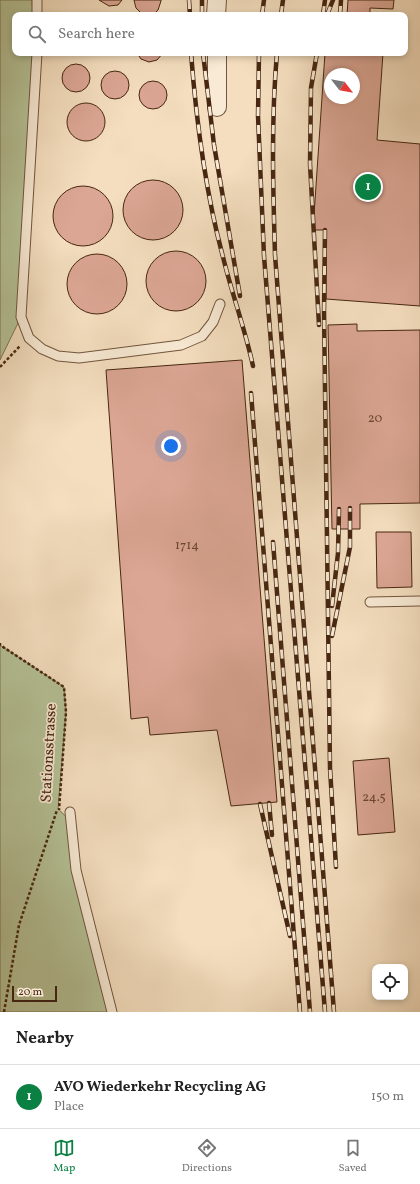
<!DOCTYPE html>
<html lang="en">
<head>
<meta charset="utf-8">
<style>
	body { margin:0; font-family:Vollkorn,serif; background:#f2f2f2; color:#222 }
	.controls { position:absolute; right:12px; bottom:12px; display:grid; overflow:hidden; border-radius:8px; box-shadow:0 2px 6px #0003 }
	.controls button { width:36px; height:36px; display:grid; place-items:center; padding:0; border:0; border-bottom:1px solid #e0e0e0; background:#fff; color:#222; font:20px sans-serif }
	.compass { position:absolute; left:324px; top:68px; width:36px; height:36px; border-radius:50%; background:#fff; box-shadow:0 2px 6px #0003; rotate:121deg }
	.scale { position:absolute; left:12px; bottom:10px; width:45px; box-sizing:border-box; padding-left:4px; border:2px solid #472711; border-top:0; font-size:11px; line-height:14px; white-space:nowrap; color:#472711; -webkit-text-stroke:3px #f8ead5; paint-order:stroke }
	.you { position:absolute; left:171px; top:446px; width:14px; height:14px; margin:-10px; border:3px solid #fff; border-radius:50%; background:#1a73e8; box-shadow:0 0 0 6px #1a73e833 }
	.badge { display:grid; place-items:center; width:26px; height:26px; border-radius:50%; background:#0b8043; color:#fff; font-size:13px; font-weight:700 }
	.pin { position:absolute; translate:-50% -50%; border:2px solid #fff; box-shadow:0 1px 4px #0006 }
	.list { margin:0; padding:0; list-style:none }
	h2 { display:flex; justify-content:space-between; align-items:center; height:52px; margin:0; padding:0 16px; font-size:17px }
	h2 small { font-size:13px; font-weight:400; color:#767676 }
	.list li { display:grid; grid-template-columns:26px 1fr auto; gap:12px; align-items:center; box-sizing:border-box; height:64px; padding:0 16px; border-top:1px solid #e0e0e0 }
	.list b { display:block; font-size:15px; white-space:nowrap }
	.list p { margin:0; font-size:13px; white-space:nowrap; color:#767676 }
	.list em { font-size:13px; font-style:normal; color:#767676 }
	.icon { flex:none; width:22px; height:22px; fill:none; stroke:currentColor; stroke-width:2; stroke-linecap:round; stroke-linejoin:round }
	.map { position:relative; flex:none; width:420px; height:1012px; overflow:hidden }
	.search { position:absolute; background:#fff; box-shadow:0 2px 6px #0003; left:12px; right:12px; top:12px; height:44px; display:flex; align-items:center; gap:10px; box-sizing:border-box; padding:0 14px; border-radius:8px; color:#767676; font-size:15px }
	.sheet { height:116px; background:#fff }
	nav { display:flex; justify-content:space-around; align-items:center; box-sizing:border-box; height:56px; border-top:1px solid #e0e0e0; background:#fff; font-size:11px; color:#767676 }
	nav a { display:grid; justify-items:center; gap:2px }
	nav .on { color:#0b8043 }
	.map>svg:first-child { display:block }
	.green { fill:#b5c297; stroke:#7e7454 }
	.building { fill:#dba694; stroke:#472711; fill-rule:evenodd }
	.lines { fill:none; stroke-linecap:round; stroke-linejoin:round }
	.lane-casing { stroke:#72553c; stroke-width:11 }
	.street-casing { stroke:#72553c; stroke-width:20 }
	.path { stroke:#472711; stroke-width:2.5; stroke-dasharray:3 2; stroke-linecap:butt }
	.lane { stroke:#f8ead5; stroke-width:9 }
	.street { stroke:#f8ead5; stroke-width:18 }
	.rail-casing { stroke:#472711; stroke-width:4.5 }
	.rail { stroke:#f8ead5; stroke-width:3; stroke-dasharray:9; stroke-linecap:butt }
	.labels { text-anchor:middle; stroke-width:3.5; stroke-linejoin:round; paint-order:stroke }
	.number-label { font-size:13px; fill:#6c4732 }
	.street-label { font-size:15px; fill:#472711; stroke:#f8ead5 }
</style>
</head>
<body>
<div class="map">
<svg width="420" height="1012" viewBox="0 0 420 1012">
	<rect width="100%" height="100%" fill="#f4debf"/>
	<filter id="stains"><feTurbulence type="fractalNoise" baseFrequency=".005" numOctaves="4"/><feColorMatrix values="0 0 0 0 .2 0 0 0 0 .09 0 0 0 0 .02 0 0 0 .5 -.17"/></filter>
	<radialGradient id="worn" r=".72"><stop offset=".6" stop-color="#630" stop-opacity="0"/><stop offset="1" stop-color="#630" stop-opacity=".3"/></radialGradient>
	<g class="green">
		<polygon points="0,0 32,0 33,15 15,15 15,53 35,53 35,70 18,323 0,360"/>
		<polygon points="0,643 0,645 64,687 66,712 58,809 71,821 76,873 112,1012 0,1012"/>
	</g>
	<g class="building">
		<polygon points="99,0 122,0 118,5 109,6"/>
		<polygon points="134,0 161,0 161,1 158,10 155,13 146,15 142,14 136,8"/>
		<polygon points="348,0 394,0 393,9 370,8 370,15 347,15"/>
		<polygon points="137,53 163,53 157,60 149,62 141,59"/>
		<path d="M 325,53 L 383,53 L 377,140 L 420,144 L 420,306 L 326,299 L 326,230 L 313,230 ZM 330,74 L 354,74 L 354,98 L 330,98 Z"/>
		<circle cx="76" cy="78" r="14"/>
		<circle cx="115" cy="85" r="14"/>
		<circle cx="153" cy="95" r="14"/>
		<circle cx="86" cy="122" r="19"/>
		<circle cx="153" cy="210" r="30"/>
		<circle cx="83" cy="216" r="30"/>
		<circle cx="176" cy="281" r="30"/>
		<circle cx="97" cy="284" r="30"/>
		<polygon points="357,324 357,331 420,330 420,503 360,504 360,529 332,529 328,325"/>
		<polygon points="242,360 277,802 231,806 217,730 150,735 148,717 131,719 106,370"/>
		<polygon points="376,532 411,532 412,587 377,588"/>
		<polygon points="389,758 395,832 358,835 353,761"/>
	</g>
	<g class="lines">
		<g class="lane-casing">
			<g id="lane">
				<polyline points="37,0 37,15"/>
				<polyline points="37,53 21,317 29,338 42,349 58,356 79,358 181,345 202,336 213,322 220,304"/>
				<polyline points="370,602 420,601"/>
				<polyline points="70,812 76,870 112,1012"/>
			</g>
		</g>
		<g class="street-casing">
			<g id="street">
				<polyline points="216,15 217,0"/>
				<polyline points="217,53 217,107"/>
			</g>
		</g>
		<g class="path">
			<polyline points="0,367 20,346"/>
			<polyline points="0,643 0,645 64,687 66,712 59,810"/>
			<polyline points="4,1012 19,925 57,810"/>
		</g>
		<use href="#lane" class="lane"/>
		<use href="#street" class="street"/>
		<g class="rail-casing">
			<g id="rail">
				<polyline points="189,0 190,15"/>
				<polyline points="202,15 202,0"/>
				<polyline points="262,15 264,0"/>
				<polyline points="281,15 283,0"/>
				<polyline points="323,15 325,0"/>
				<polyline points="327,15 333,0"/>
				<polyline points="340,15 341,0"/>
				<path d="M 191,53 C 196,118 206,194 223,257 C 232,294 245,329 253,366"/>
				<polyline points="203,53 214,145 240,296"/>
				<polyline points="259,53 258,116 264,256 325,1012"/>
				<path d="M 277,53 C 271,121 273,187 275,255 L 334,1012"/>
				<polyline points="317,53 311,88 310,164 319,325"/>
				<polyline points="325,230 324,311 330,768 336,867"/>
				<polyline points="251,393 300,1012"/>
				<polyline points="273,542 310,1012"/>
				<polyline points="332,606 338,553 339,509"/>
				<polyline points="332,636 350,547 350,508"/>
				<polyline points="269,803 272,835"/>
				<polyline points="260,804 290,936"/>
			</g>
		</g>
		<use href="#rail" class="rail"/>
	</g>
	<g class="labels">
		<g class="number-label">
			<text x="375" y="422">20</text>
			<text x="187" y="549">1714</text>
			<text x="374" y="801">24.5</text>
		</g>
		<g class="street-label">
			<text transform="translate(48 753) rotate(-87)" y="5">Stationsstrasse</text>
		</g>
	</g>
	<rect width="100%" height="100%" filter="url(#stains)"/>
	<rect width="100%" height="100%" fill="url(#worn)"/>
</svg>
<div class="controls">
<button><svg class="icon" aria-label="locate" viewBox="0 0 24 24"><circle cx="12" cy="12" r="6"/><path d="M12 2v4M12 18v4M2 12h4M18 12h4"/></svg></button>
</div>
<svg class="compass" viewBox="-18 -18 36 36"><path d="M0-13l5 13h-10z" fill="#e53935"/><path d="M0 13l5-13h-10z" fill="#767676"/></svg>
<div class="scale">20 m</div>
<div class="you"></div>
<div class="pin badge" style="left:368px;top:187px">1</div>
<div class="search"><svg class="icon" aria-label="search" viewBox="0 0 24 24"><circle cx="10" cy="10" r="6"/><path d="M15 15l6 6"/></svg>Search here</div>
</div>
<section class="sheet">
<h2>Nearby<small></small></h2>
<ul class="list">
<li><span class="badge">1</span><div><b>AVO Wiederkehr Recycling AG</b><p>Place</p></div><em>150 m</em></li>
</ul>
</section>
<nav>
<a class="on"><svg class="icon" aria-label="map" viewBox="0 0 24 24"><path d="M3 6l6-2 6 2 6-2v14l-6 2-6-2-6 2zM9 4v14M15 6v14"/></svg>Map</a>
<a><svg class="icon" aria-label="directions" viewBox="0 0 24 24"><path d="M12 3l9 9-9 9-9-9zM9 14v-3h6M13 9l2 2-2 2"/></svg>Directions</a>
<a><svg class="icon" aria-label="saved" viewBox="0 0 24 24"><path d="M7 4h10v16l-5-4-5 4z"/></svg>Saved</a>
</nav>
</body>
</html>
